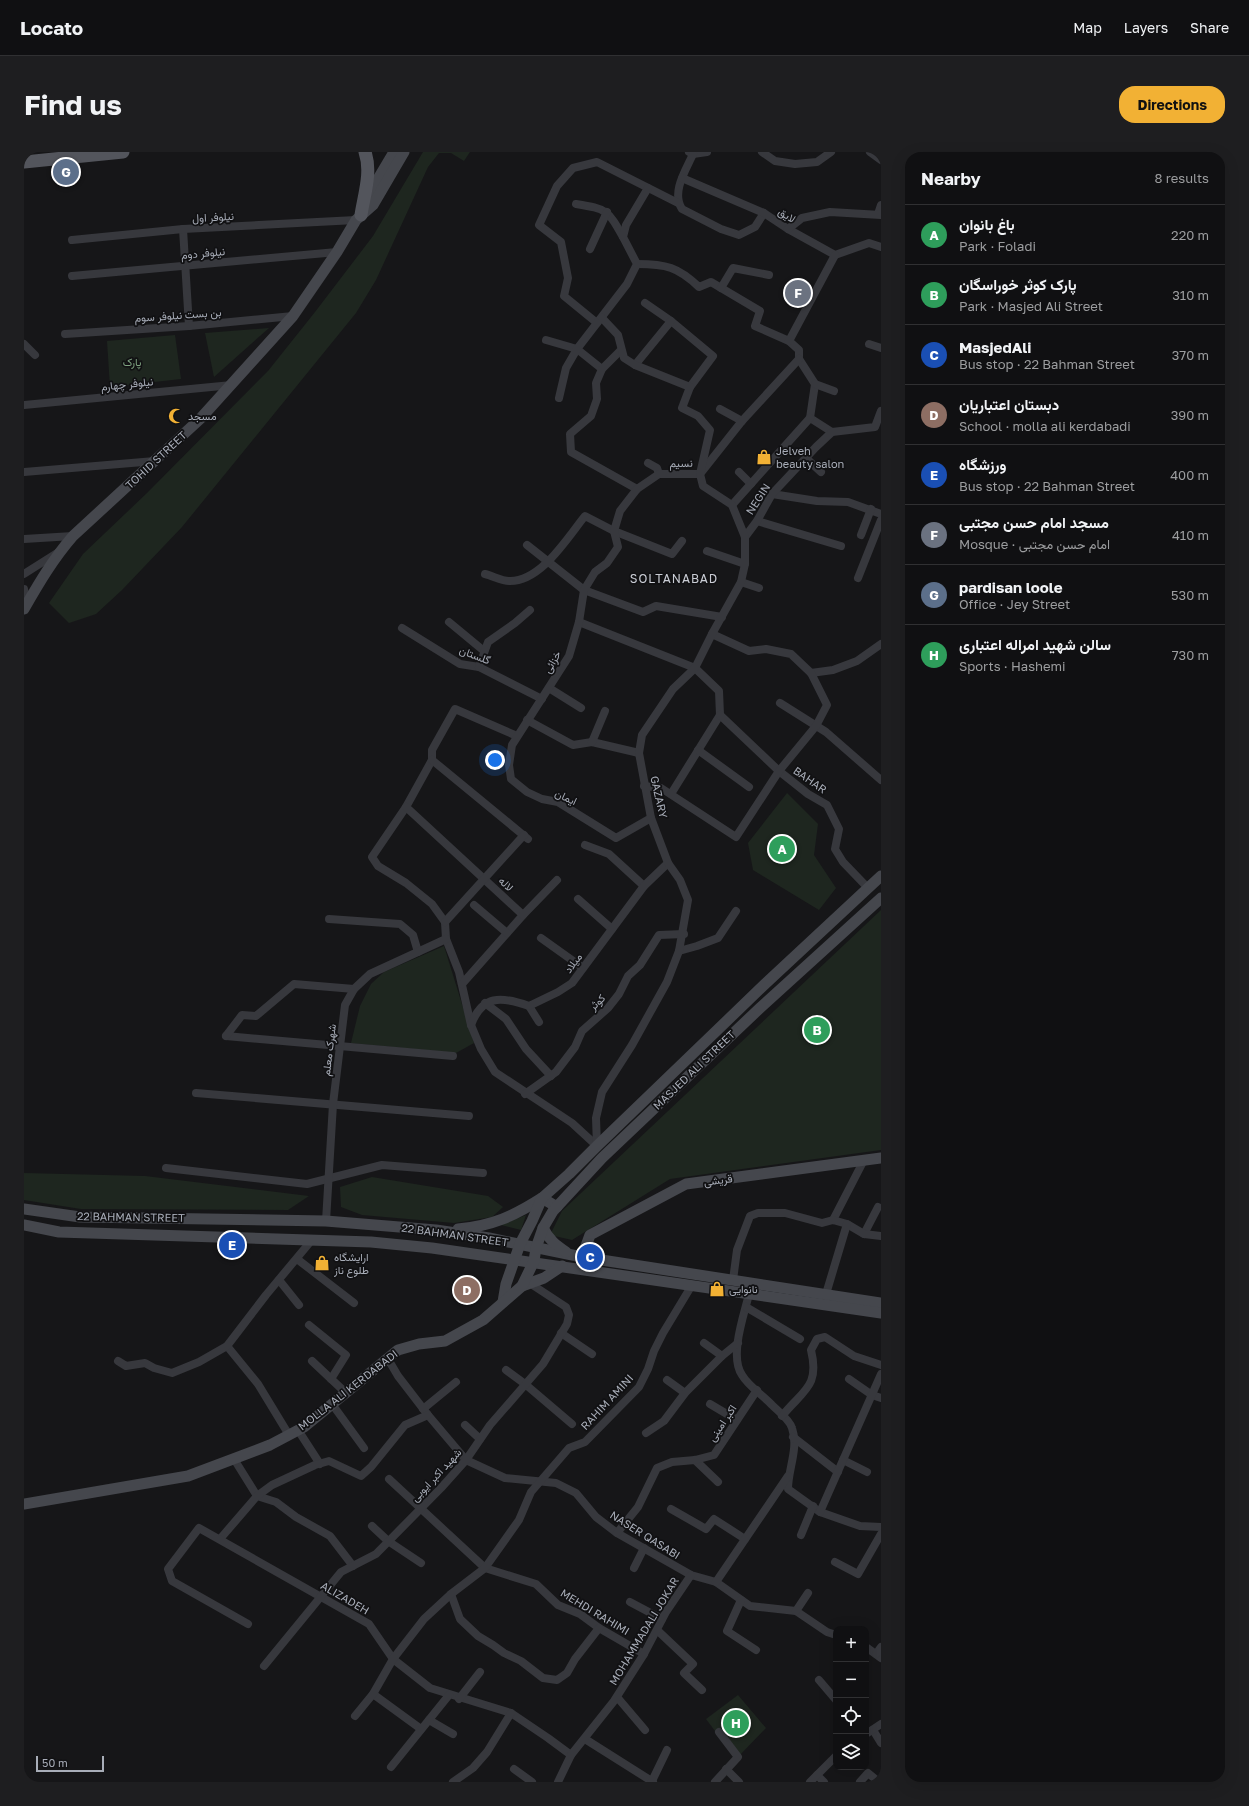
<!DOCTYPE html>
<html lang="en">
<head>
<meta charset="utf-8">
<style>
	body { margin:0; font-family:"Golos Text",Vazirmatn,sans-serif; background:#1e1e20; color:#f1f3f6 }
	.controls { position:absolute; right:12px; bottom:12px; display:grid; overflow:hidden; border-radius:8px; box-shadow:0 4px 16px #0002 }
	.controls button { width:36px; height:36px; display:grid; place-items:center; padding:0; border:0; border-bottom:1px solid #303032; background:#101012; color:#f1f3f6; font:20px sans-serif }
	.scale { position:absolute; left:12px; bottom:10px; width:68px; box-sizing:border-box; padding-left:4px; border:2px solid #a8adb8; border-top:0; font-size:11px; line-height:14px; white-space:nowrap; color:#a8adb8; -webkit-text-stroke:3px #111113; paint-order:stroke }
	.you { position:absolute; left:471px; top:608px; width:14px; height:14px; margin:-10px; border:3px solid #fff; border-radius:50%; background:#1a73e8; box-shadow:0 0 0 6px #1a73e833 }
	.badge { display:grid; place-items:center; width:26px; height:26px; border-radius:50%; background:#f2b134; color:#fff; font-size:13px; font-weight:700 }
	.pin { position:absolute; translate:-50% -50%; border:2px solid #fff; box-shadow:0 1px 4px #0006 }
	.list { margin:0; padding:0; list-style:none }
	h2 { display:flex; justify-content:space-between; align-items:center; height:52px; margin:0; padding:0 16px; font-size:17px }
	h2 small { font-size:13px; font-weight:400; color:#9c9d9f }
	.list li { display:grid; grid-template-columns:26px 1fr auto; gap:12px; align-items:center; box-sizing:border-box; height:60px; padding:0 16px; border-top:1px solid #303032 }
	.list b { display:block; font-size:15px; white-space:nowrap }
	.list p { margin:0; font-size:13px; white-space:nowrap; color:#9c9d9f }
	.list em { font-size:13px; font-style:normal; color:#9c9d9f }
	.icon { flex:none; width:22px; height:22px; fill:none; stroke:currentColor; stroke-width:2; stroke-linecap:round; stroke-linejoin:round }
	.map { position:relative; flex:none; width:857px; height:1630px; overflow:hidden; border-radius:16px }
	header { display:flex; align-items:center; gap:24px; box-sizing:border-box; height:56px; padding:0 20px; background:#101012; border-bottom:1px solid #303032 }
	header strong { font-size:19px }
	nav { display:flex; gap:22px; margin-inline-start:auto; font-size:14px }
	.intro { display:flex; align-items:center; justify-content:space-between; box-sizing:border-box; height:96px; padding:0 24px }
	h1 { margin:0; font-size:28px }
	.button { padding:10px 18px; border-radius:16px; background:#f2b134; color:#111; font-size:14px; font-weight:700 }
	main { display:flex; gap:24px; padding:0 24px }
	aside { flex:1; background:#101012; border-radius:16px; box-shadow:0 4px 16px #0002 }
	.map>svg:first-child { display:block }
	.green { fill:#1e261f }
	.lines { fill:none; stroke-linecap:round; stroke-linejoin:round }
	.street { stroke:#37383d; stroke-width:8 }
	.secondary { stroke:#45474d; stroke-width:11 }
	.primary { stroke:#53555c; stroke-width:13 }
	.labels { text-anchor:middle; stroke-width:3.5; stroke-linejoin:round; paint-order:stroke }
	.street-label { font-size:11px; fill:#a8adb8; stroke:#111113 }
	.park-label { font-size:11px; fill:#7fa381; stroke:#111113 }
	.poi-label { font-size:11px; fill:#a8adb8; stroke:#111113; text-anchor:start }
	.neighbourhood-label { font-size:12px; letter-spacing:1px; fill:#c9ccd4; stroke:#111113 }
</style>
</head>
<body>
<header>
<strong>Locato</strong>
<nav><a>Map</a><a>Layers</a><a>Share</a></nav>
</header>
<div class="intro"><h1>Find us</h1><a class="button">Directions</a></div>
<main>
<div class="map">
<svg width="857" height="1630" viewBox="0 0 857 1630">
	<rect width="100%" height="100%" fill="#161618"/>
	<g class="green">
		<polygon points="399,0 446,0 440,9 427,1 415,1 404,15 352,128 332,161 158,375 98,438 72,462 45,471 25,451 59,402 123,341 244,219 291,160 349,84"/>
		<polygon points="245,176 190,225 181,181"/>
		<polygon points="151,183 157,227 86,235 83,189"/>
		<polygon points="763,641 794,672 790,703 812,736 795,758 729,718 724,691"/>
		<polygon points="857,758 857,998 646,1027 548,1088 526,1083 538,1059"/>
		<polygon points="420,794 450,891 432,901 327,891 336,854 347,832 360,820"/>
		<polygon points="0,1021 121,1024 285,1044 264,1058 57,1057 0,1048"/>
		<polygon points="348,1025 464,1044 479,1055 468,1065 430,1071 338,1063 317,1055 316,1035"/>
		<polygon points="502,1063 497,1078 477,1073"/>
		<polygon points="714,1543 742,1576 714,1605 695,1576 691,1579 682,1567"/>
	</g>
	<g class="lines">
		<g class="street">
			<polyline points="665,0 669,2 683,0"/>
			<polyline points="738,0 751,9 771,12 793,10 807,0"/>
			<polyline points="846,0 857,8"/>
			<path d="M 669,2 C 662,18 647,40 658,57 L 697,77 L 715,83 L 731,75 L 740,61"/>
			<polyline points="658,26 740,61 764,77 811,103 845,91 857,95"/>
			<path d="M 552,52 C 583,57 584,58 599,85"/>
			<polyline points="854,62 857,53"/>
			<polyline points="159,77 165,174"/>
			<polyline points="764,77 778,66 806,60 857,63"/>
			<polyline points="48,88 159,77 332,68"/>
			<polyline points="566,97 583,60"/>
			<path d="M 613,112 C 642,112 654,115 675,135 L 687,130 L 736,159 L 731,174 L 765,189 L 775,198 L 775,207"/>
			<polyline points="48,124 313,100"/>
			<polyline points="697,136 709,116 745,123"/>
			<polyline points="621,151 647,169 689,204 666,235"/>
			<polyline points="573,171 540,144 544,126 537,90 515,73 533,34 549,16 573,10 654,51"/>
			<polyline points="41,182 165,174 269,164"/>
			<polyline points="522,188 553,197 578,217"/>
			<polyline points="765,189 811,103"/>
			<polyline points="0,192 11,203"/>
			<polyline points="845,192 857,196"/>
			<polyline points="597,198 578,217 572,231 573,247 567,264 546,282 547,300 613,337"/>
			<polyline points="775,207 791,232 786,266 808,280"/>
			<polyline points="611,213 647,169"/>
			<polyline points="791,232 810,239"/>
			<polyline points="535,246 542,216 553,197 603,132 613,112 599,85 602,73 624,36"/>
			<polyline points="0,253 208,233"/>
			<polyline points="696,257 718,269"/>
			<polyline points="782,306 797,320"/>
			<polyline points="624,311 633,316 635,322"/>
			<polyline points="0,320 131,309"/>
			<polyline points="715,320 727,332"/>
			<polyline points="748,342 793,349 824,350 857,362"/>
			<polyline points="708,353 786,266"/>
			<polyline points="733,369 817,394"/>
			<polyline points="837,383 847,357"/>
			<polyline points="721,385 733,369 748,342 792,295 808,280 851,275 857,259"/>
			<polyline points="0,387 49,384"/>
			<polyline points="503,393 560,438 619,460 632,454 698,465"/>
			<polyline points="683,399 721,412"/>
			<polyline points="0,422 33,401"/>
			<path d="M 461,422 C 469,424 478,429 485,429 C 517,430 543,386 561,364 L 590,379 L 648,402 L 658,389"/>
			<polyline points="834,426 857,368"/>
			<polyline points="717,430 735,436"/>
			<polyline points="0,437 3,452"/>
			<polyline points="425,470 460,499"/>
			<polyline points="555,470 671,516 695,539 696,563 647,642"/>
			<polyline points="378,476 436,512 455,515 518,547"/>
			<polyline points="455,515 464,490 491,471 506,458"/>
			<polyline points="787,521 809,518 833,509 857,492"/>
			<polyline points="525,536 557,556"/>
			<polyline points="756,551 802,580 857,628"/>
			<polyline points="696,563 755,619 784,642 803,653 815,677 811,697 819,710 844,736"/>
			<polyline points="503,568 549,593 568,590 615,601"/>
			<polyline points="493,584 431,557 408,598 408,608 382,655 348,705 354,714 382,731 408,752 421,770 422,787 435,820 447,873 457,897 471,920 548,971 573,994"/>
			<polyline points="568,590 581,559"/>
			<polyline points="674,598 725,635"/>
			<polyline points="408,608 504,687"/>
			<polyline points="620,634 637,636 712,685 755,619 792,574 803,553 787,521 767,502 742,497 725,499 688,482"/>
			<polyline points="382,655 499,763 438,832"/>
			<polyline points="627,666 592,686 534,650 518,647 503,640 487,627 485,613 488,593 545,504 555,470 560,438 571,420 583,411 594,395 590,379 596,359 613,337 635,322 676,322 718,269 775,207"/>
			<polyline points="561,693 585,702 620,734"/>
			<polyline points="554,747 588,777"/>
			<polyline points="450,753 483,781"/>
			<polyline points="499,763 533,728"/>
			<polyline points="305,767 376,772 389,783 394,800"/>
			<polyline points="421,770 500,683"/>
			<polyline points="517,786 559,816"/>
			<polyline points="655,799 673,794 694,786 712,759"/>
			<polyline points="461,851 482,867 502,897 527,924"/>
			<polyline points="505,854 515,870"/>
			<path d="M 447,873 C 458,843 477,844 505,854 L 534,840 L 548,831 L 620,734 L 644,711"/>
			<polyline points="202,884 429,904"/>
			<polyline points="202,884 218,863 232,864 270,832 330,837"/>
			<polyline points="172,941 445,964"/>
			<polyline points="501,942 532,920 551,895 558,879 584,856 595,842 604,824 616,813 635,783 660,782"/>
			<polyline points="573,994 572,966 578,940 608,893 643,830 655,799 664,748 656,728 644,711 627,666 615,601 618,583 649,537 671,516 688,482 717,430 721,412 721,385 708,353 679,334 676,322 686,278 674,264 658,256 666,235 611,213 600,206 594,183 578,166"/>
			<polyline points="142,1016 283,1032 358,1013 459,1021"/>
			<polyline points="809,1068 840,1008"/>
			<polyline points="302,1069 309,952 321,853 330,837 346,822 422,787"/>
			<polyline points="840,1082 854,1055"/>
			<polyline points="273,1107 330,1151"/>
			<polyline points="255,1128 275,1153"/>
			<polyline points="709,1128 713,1098 726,1064 734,1061 761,1061 798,1071 809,1068 823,1072 840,1082 857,1084"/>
			<path d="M 725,1142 C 720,1163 705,1204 718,1223 C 725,1235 739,1243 748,1253 C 754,1259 766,1268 768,1276 C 775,1296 764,1317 764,1337 L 796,1360 L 836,1374 L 857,1375"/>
			<polyline points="802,1142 823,1072"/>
			<polyline points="722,1155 776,1187"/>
			<polyline points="285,1173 322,1203 307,1227"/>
			<polyline points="537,1181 568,1202"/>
			<polyline points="680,1191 698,1204"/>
			<polyline points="203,1194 234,1232 265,1283"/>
			<polyline points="364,1207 374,1224 404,1263 442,1308 481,1326 532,1331 552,1341 572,1365 593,1381 667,1423 692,1430 726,1454 772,1459 803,1480 812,1483"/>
			<polyline points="94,1209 102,1214 121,1211 130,1216 148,1221 175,1210 203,1194 242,1143 287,1089"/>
			<polyline points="288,1209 322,1241"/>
			<polyline points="482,1218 501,1232 548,1272"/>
			<polyline points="825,1227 848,1243 857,1246"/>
			<polyline points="643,1228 661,1241"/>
			<polyline points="308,1252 340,1296"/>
			<polyline points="686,1252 713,1268"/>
			<polyline points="399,1257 432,1230"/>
			<path d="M 758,1264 C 779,1238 796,1235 787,1198 L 793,1187 L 801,1185 L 830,1204 L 857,1213"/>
			<polyline points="441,1273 456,1287"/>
			<polyline points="274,1278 296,1312"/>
			<polyline points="622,1281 640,1269 661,1241 698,1204 714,1191"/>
			<polyline points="769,1285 814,1320"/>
			<polyline points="210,1307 233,1344 252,1350 272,1365 306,1384 329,1414"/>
			<polyline points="671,1308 694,1330"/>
			<polyline points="819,1308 843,1320"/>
			<polyline points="365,1327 461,1416 512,1432 534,1453 556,1462 575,1476 620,1502"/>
			<polyline points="647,1357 682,1377 690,1367 721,1387"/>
			<polyline points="796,1360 857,1222"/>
			<polyline points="348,1374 364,1389 397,1411"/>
			<polyline points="593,1381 614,1355 633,1316 648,1310 671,1308 690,1303 733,1238"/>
			<polyline points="777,1383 789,1354"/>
			<polyline points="196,1387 233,1344 248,1333 291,1313 305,1309 337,1324 347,1315 381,1273 404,1263"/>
			<polyline points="811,1410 834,1422 857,1382"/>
			<polyline points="610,1416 620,1396"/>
			<polyline points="692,1430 764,1324"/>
			<polyline points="427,1442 436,1467 454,1484 469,1493 480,1501 497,1509 519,1526 533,1528 543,1521 551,1507 575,1476"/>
			<polyline points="717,1448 703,1479 732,1498"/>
			<polyline points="606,1450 638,1467"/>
			<polyline points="772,1459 784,1441"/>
			<polyline points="224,1472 148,1429 144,1417 175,1376 345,1472 369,1507 406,1536 487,1561 524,1586 547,1603"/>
			<polyline points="633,1478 669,1512 660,1521 678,1538"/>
			<polyline points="842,1495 857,1506"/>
			<polyline points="852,1502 857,1495"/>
			<polyline points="240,1514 317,1420 352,1402 417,1336 442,1308 466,1273 519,1212 543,1172 545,1163 542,1155 507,1132"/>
			<polyline points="795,1528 812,1548"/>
			<polyline points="349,1542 397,1577"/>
			<polyline points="593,1545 621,1578"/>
			<polyline points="435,1547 456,1520"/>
			<polyline points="331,1564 349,1542 369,1507 400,1467 427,1442 461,1416 495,1368 507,1340 545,1296 561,1290 615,1235 624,1217 630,1199 639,1181 668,1133"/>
			<polyline points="405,1568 429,1582"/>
			<polyline points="849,1578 857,1591"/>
			<polyline points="842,1582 857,1572"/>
			<polyline points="561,1587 629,1630"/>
			<polyline points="367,1615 425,1543"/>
			<polyline points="490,1617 508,1630"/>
			<polyline points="702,1617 715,1630"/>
			<polyline points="793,1623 800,1630"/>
			<polyline points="628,1629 643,1598"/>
			<polyline points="429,1630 449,1616 463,1600 487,1561"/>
			<polyline points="534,1630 547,1603 590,1549 620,1502 642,1460 667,1423"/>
			<polyline points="691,1630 714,1605 695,1580"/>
			<polyline points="786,1630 812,1604"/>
			<polyline points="836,1630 844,1621 855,1630"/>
		</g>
		<g class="secondary">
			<polyline points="342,47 370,0"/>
			<path d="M 0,457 C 15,431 29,407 49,384 L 176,267 L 269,164 L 313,100 L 332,68 L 349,53 L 380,0"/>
			<polyline points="0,1057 56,1065 302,1069 412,1078 465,1086 558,1105 857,1151"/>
			<polyline points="0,1073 35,1080 347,1090 408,1096 857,1161"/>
			<path d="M 519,1076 C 525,1088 532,1093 542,1100"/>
			<path d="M 434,1077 C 468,1074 490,1064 518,1046 L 533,1055"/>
			<polyline points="558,1105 566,1083 662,1032 857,1006"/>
			<polyline points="498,1134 520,1126 538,1114"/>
			<polyline points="479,1150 482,1132 496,1092 508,1069 518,1046 545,1022 573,994 741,832 857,724"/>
			<polyline points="0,1352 164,1324 246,1293 280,1275 374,1198 395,1192 421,1189 459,1168 498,1134 510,1109 512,1096 519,1076 529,1059 578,1006 736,856 857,746"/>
		</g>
		<g class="primary">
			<polyline points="0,10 99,0"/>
			<path d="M 337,63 C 340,43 348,20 341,0"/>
		</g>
	</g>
	<defs>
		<g id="mosque-bare" transform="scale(1.2)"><path d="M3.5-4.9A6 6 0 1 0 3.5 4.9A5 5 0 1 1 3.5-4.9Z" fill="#f2b134" stroke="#111113" stroke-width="2.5" paint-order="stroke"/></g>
		<g id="shop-bare" transform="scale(1.2)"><path d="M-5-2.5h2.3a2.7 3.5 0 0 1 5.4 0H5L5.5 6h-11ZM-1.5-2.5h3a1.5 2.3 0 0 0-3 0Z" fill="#f2b134" stroke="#111113" stroke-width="2.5" paint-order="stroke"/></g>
	</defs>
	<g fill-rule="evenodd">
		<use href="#mosque-bare" x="152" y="264"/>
		<use href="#shop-bare" x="740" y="305"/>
		<use href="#shop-bare" x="298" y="1111"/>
		<use href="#shop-bare" x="693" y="1137"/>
	</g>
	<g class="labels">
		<g class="street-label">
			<text transform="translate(763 63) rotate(32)" y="4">لایق</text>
			<text transform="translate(189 65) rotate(-3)" y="4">نیلوفر اول</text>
			<text transform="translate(179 101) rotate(-5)" y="4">نیلوفر دوم</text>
			<text transform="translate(154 163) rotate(-4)" y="4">بن بست نیلوفر سوم</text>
			<text transform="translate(103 232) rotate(-6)" y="4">نیلوفر چهارم</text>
			<text transform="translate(132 308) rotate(-43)" y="4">TOHID STREET</text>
			<text transform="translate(657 311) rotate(-1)" y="4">نسیم</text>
			<text transform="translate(734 347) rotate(-57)" y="4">NEGIN</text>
			<text transform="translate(451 503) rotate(21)" y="4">گلستان</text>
			<text transform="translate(528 510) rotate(-60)" y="4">خزائی</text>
			<text transform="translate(786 628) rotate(35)" y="4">BAHAR</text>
			<text transform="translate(542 645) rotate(25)" y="4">ایمان</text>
			<text transform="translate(635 645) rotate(77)" y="4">GAZARY</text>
			<text transform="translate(482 732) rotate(44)" y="4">لاله</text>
			<text transform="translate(549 811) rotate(-53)" y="4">میلاد</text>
			<text transform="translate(573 850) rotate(-44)" y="4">کوثر</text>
			<text transform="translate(305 898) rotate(-83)" y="4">شهرک معلم</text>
			<text transform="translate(670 918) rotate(-44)" y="4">MASJED ALI STREET</text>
			<text transform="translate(694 1028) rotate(-8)" y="4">قریشی</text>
			<text transform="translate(107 1065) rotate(1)" y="4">22 BAHMAN STREET</text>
			<text transform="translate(431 1083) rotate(8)" y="4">22 BAHMAN STREET</text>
			<text transform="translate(324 1238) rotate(-38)" y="4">MOLLA ALI KERDABADI</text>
			<text transform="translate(583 1250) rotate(-47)" y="4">RAHIM AMINI</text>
			<text transform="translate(698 1271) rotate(-56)" y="4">اکبر امینی</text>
			<text transform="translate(412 1323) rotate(-47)" y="4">شهید اکبر ایوبی</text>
			<text transform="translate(621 1383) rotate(32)" y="4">NASER QASABI</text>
			<text transform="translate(321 1446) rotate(30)" y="4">ALIZADEH</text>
			<text transform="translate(571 1460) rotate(31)" y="4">MEHDI RAHIMI</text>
			<text transform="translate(620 1479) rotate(-59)" y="4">MOHAMMADALI JOKAR</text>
		</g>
		<g class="park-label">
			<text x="108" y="214">پارک</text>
		</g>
		<g class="poi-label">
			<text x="164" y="268">مسجد</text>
			<text x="752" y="303">Jelveh<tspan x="752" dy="13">beauty salon</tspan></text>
			<text x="310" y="1109">ارایشگاه<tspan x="310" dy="13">طلوع ناز</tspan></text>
			<text x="705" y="1141">نانوایی</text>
		</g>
		<g class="neighbourhood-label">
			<text x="650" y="431">SOLTANABAD</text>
		</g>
	</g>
</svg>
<div class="controls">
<button>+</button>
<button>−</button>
<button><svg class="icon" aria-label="locate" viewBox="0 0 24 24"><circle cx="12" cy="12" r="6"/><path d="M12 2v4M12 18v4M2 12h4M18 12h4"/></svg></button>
<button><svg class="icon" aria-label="layers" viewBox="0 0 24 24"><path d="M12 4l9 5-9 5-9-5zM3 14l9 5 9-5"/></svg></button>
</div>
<div class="scale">50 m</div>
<div class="you"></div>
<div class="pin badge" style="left:758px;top:697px;background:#2e9e5b">A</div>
<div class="pin badge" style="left:793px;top:878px;background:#2e9e5b">B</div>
<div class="pin badge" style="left:566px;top:1105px;background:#1a4fb4">C</div>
<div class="pin badge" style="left:443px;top:1138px;background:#8d6e63">D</div>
<div class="pin badge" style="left:208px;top:1093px;background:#1a4fb4">E</div>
<div class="pin badge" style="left:774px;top:141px;background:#6b7280">F</div>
<div class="pin badge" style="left:42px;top:20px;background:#5c6f8a">G</div>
<div class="pin badge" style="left:712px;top:1571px;background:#2e9e5b">H</div>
</div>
<aside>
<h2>Nearby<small>8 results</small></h2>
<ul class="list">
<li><span class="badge" style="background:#2e9e5b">A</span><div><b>باغ بانوان</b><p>Park · Foladi</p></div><em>220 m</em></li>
<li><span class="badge" style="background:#2e9e5b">B</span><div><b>پارک کوثر خوراسگان</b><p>Park · Masjed Ali Street</p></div><em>310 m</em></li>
<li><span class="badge" style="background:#1a4fb4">C</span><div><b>MasjedAli</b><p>Bus stop · 22 Bahman Street</p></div><em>370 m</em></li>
<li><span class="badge" style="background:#8d6e63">D</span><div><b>دبستان اعتباریان</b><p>School · molla ali kerdabadi</p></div><em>390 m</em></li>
<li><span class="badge" style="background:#1a4fb4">E</span><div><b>ورزشگاه</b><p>Bus stop · 22 Bahman Street</p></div><em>400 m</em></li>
<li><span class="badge" style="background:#6b7280">F</span><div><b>مسجد امام حسن مجتبی</b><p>Mosque · امام حسن مجتبی</p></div><em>410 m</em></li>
<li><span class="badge" style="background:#5c6f8a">G</span><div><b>pardisan loole</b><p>Office · Jey Street</p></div><em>530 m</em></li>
<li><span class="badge" style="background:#2e9e5b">H</span><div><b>سالن شهید امراله اعتباری</b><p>Sports · Hashemi</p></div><em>730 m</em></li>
</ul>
</aside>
</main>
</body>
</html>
